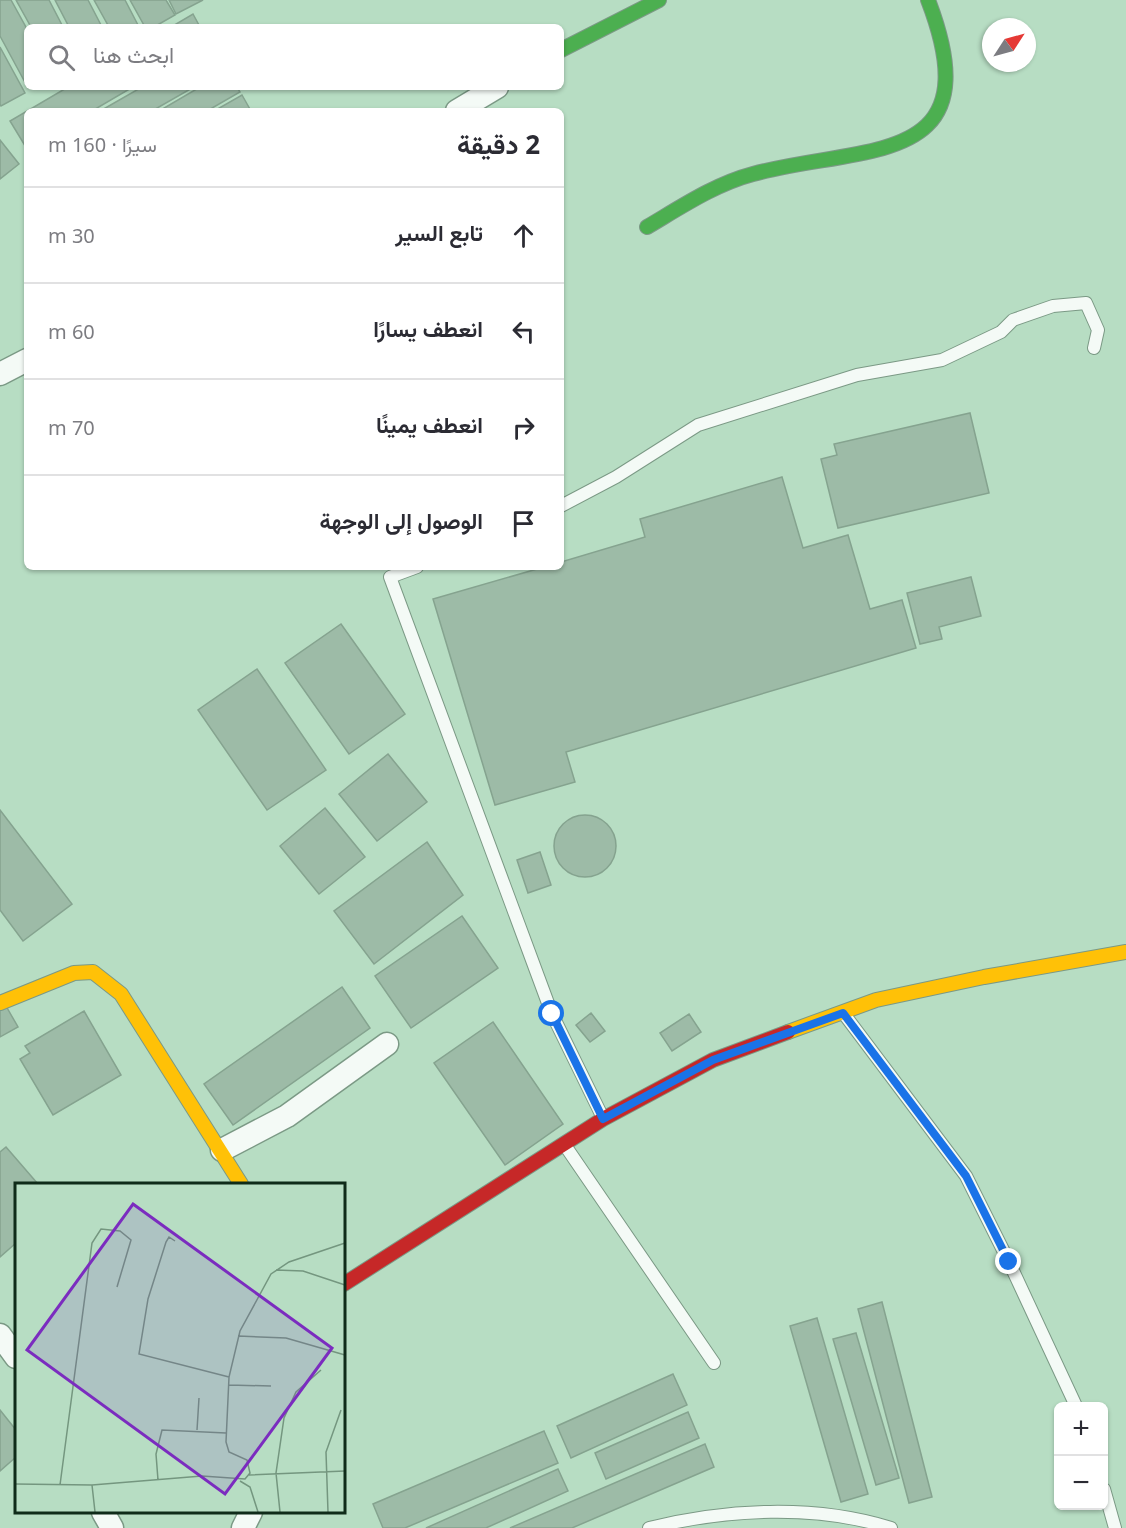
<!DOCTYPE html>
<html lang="ar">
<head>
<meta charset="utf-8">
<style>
	body { margin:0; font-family:"Noto Sans",Vazirmatn,sans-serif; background:#f2f2f3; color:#2b2b33; direction:rtl }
	.controls { position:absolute; right:18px; bottom:18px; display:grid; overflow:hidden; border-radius:9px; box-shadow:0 2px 4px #0004 }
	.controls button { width:54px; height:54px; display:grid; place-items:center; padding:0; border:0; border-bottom:2px solid #e1e1e2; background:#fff; color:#2b2b33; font:30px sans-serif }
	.compass { position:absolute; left:982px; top:18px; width:54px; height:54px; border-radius:50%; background:#fff; box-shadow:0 2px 4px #0004; rotate:54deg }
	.stop { position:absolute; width:18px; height:18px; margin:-14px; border:4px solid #1a73e8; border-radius:50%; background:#fff }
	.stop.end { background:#1a73e8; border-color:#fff; box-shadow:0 2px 6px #0008 }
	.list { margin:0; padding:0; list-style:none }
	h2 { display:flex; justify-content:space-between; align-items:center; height:78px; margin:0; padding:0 24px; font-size:26px }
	h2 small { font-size:20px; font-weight:400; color:#7c7c81 }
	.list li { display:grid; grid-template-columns:39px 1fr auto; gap:18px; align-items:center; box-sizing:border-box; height:96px; padding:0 24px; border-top:2px solid #e1e1e2 }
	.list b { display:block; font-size:22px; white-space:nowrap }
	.list em { font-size:20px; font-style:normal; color:#7c7c81 }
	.icon { flex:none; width:33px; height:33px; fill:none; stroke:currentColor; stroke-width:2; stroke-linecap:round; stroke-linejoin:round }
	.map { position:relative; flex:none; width:1126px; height:1528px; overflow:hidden; direction:ltr }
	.search { position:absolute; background:#fff; box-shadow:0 2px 4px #0004; left:24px; top:24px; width:540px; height:66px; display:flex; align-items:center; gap:15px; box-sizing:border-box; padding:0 21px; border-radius:9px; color:#7c7c81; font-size:22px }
	.panel { position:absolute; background:#fff; box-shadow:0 2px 4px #0004; left:24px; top:108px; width:540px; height:462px; border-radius:9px; direction:rtl }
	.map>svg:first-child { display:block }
	.building { fill:#9dbba7; stroke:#85a38f; stroke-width:1.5 }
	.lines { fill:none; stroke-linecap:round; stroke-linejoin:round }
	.lane-casing { stroke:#7b9985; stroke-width:14 }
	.street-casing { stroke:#7b9985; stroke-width:25 }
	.fast-casing { stroke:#7b9985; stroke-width:16 }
	.slow-casing { stroke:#7b9985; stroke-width:16 }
	.jam-casing { stroke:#7b9985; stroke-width:16 }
	.lane { stroke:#f4faf6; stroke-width:12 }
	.street { stroke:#f4faf6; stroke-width:22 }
	.fast { stroke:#4caf50; stroke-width:14 }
	.slow { stroke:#ffc107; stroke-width:14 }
	.jam { stroke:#c62828; stroke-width:14 }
	.route { stroke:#1a73e8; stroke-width:8 }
	.inset-road { fill:none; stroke:#74967f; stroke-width:1.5 }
	.view { fill:#7b2cbf; fill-opacity:0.15; stroke:#7b2cbf; stroke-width:3 }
	.inset-edge { fill:none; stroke:#0f2b19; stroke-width:3 }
</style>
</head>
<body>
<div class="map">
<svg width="1126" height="1528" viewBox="0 0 1126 1528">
	<rect width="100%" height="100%" fill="#b7ddc3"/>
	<g class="building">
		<polygon points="0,0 11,0 27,29 27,86 0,36"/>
		<polygon points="16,0 49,0 63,27 31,27"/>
		<polygon points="55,0 88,0 102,27 69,27"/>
		<polygon points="94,0 125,0 139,27 109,27"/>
		<polygon points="130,0 166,0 175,15 154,27 145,27"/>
		<polygon points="169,0 203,0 176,14"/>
		<polygon points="193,14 200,27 171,27"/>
		<polygon points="0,47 25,93 1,106 0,104"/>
		<polygon points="68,87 133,87 92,111 27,111 27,149 10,121"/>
		<polygon points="142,87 194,87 152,111 100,111"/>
		<polygon points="200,87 237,87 240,92 207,111 159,111"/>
		<polygon points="242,95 251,111 214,111"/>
		<polygon points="0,140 19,164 0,179"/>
		<polygon points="970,413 989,493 838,528 821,459 837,455 834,444"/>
		<polygon points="782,477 803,548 848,535 870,609 902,600 916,648 566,752 575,782 495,805 433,599 544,567 561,567 561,562 645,537 640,519"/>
		<polygon points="971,577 981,616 939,627 942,639 920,644 907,593"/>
		<polygon points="341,624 405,714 349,754 285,663"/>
		<polygon points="257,669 326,770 267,810 198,710"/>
		<polygon points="388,754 427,802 377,841 339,794"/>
		<polygon points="325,808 365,857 319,894 280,846"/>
		<polygon points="0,810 72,904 23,941 0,910"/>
		<circle cx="585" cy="846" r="31"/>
		<polygon points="427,842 463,895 374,964 334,911"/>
		<polygon points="540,852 551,885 528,893 517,860"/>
		<polygon points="462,916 498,968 411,1028 375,976"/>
		<polygon points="342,987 370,1028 233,1125 204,1084"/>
		<polygon points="6,1006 18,1027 0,1037 0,1010"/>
		<polygon points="84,1011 121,1075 53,1115 20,1059 30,1053 25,1046"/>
		<polygon points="591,1013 605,1031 590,1042 576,1025"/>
		<polygon points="689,1014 701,1032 672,1051 660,1033"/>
		<polygon points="493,1022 563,1124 505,1165 434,1063"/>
		<polygon points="6,1147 38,1184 16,1184 16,1243 0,1257 0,1152"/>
		<polygon points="882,1302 932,1497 909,1503 858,1309"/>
		<polygon points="817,1318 868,1494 841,1502 790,1326"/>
		<polygon points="856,1333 899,1478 876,1485 833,1339"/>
		<polygon points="673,1374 687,1405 571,1458 557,1426"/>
		<polygon points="0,1410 16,1430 16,1457 0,1471"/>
		<polygon points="688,1412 699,1438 606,1479 595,1453"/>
		<polygon points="544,1431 558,1463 405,1528 383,1528 373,1504"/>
		<polygon points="705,1444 714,1467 572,1528 510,1528"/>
		<polygon points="558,1469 568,1491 486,1528 426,1528"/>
	</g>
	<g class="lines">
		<g class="lane-casing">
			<g id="lane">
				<polyline points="561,506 616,477 698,425 857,375 942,360 1001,332 1013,320 1053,306 1086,303 1098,330 1094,348"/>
				<polyline points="417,567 390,577 552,1014 603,1118"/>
				<polyline points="844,1014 966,1176 1009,1262 1076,1406"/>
				<polyline points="564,1144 714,1363"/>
				<polyline points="1104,1489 1115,1528"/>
				<path d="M 649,1528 C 727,1509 814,1504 891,1528"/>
			</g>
		</g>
		<g class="street-casing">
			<g id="street">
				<polyline points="457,111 497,87"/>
				<polyline points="0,374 27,360"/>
				<polyline points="222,1150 287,1116 387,1044"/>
				<polyline points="0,1335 16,1357"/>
				<polyline points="103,1512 112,1528"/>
				<polyline points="243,1528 251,1512"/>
			</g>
		</g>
		<g class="fast-casing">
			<g id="fast">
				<polyline points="561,50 659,0"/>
				<path d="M 647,227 C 681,207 715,184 753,174 C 865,144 993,169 928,0"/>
			</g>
		</g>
		<g class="slow-casing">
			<g id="slow">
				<polyline points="0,1003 74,973 93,972 121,994 241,1184"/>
				<polyline points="788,1032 876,1000 984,977 1126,952"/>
			</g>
		</g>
		<g class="jam-casing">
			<polyline id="jam" points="344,1284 603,1119 713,1060 788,1032"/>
		</g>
		<use href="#lane" class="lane"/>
		<use href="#street" class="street"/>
		<use href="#fast" class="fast"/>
		<use href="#slow" class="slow"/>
		<use href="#jam" class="jam"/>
	</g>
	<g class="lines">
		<polyline class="route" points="552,1014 603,1119 713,1060 843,1013 966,1176 1009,1262"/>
	</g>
	<g transform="translate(15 1183)">
		<rect width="330" height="330" fill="#b7ddc3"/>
		<path class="inset-road" d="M 160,58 L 154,54 L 151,59 L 133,116 L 124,171 L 214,194M 261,87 L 288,88 L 330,102M 223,153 L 271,155 L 330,172M 214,202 L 256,203M 182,247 L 184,215M 234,292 L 330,288M 143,297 L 141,271 L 147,247 L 211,250M 225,298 L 235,304 L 243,329M 0,301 L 77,302 L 187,293 L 230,296 L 235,290 L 232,277 L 214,269 L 211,259 L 214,194 L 225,148 L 256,91 L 274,79 L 330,60M 45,302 L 77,60 L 86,46 L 105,48 L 116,57 L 102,104M 77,302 L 80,329M 265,329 L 261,290 L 269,235 L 281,209 L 306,187M 313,329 L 311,269 L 326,227"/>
		<path class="view" d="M 118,21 L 317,165 L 210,311 L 12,167 Z"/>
		<rect width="330" height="330" class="inset-edge"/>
	</g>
</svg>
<div class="controls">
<button>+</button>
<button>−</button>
</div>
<svg class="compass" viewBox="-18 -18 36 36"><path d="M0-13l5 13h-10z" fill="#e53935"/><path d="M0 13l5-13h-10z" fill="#7c7c81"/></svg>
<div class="stop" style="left:552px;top:1014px"></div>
<div class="stop end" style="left:1009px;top:1262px"></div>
<div class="search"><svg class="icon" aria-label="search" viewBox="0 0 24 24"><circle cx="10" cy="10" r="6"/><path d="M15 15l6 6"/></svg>ابحث هنا</div>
<section class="panel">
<h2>2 دقيقة<small>سيرًا · 160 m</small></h2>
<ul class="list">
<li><svg class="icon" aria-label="ahead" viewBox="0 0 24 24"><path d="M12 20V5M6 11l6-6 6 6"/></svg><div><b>تابع السير</b></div><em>30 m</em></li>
<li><svg class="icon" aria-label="left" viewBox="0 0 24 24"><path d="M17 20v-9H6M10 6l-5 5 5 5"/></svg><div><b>انعطف يسارًا</b></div><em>60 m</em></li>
<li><svg class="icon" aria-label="right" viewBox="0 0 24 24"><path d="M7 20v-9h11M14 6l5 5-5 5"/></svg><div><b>انعطف يمينًا</b></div><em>70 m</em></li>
<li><svg class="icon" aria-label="arrive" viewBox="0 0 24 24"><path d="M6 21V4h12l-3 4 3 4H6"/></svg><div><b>الوصول إلى الوجهة</b></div></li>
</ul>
</section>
</div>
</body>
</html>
